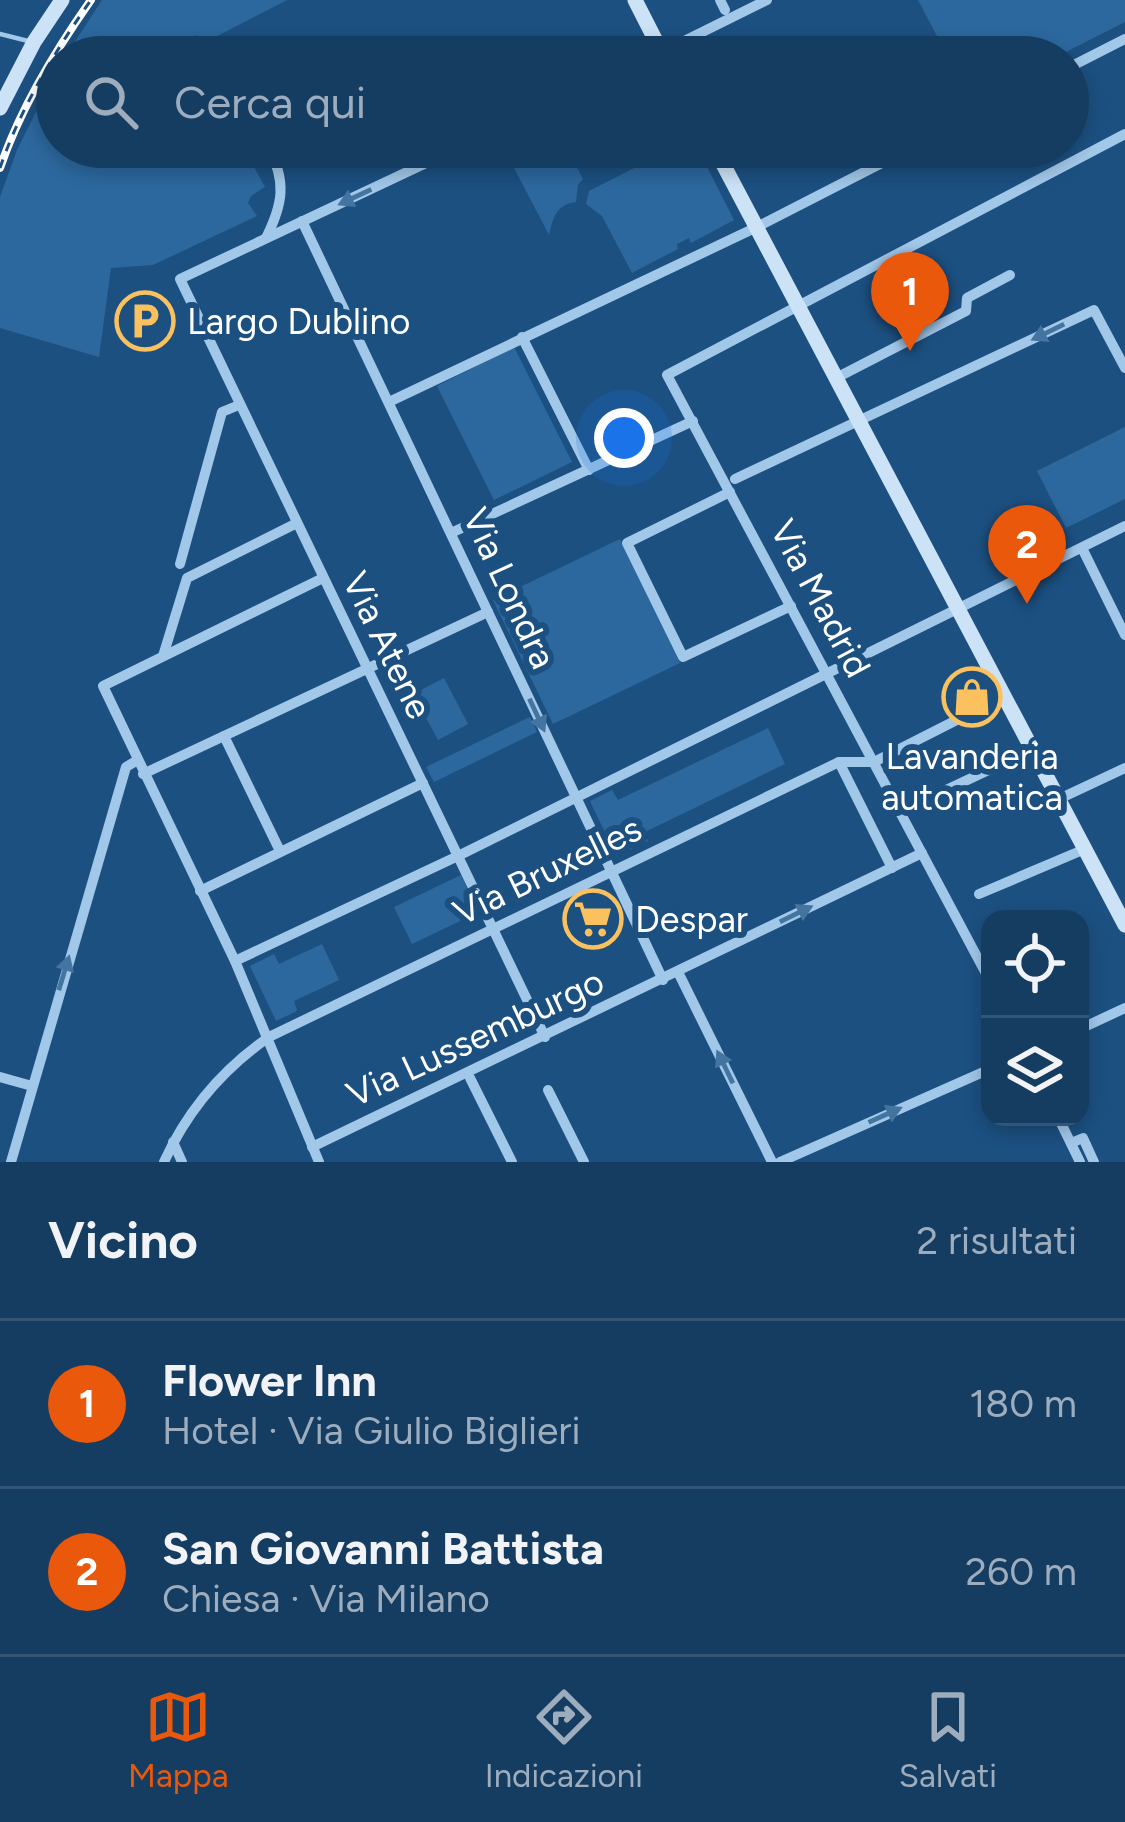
<!DOCTYPE html>
<html lang="it">
<head>
<meta charset="utf-8">
<style>
	body { margin:0; font-family:Figtree,sans-serif; background:#22476a; color:#f1f3f6 }
	.controls { position:absolute; right:36px; bottom:36px; display:grid; overflow:hidden; border-radius:24px; box-shadow:0 6px 18px #0003 }
	.controls button { width:108px; height:108px; display:grid; place-items:center; padding:0; border:0; border-bottom:3px solid #345676; background:#153c61; color:#f1f3f6; font:60px sans-serif }
	.you { position:absolute; left:624px; top:438px; width:42px; height:42px; margin:-30px; border:9px solid #fff; border-radius:50%; background:#1a73e8; box-shadow:0 0 0 18px #1a73e833 }
	.badge { display:grid; place-items:center; width:78px; height:78px; border-radius:50%; background:#ea580c; color:#fff; font-size:39px; font-weight:700 }
	.pin { position:absolute; translate:-50% -99px; filter:drop-shadow(0 3px 6px #0008) }
	.pin::after { content:''; position:absolute; top:63px; width:42px; height:36px; background:inherit; clip-path:polygon(0 0,100% 0,50% 100%) }
	.list { margin:0; padding:0; list-style:none }
	h2 { display:flex; justify-content:space-between; align-items:center; height:156px; margin:0; padding:0 48px; font-size:51px }
	h2 small { font-size:39px; font-weight:400; color:#9dadbd }
	.list li { display:grid; grid-template-columns:78px 1fr auto; gap:36px; align-items:center; box-sizing:border-box; height:168px; padding:0 48px; border-top:3px solid #345676 }
	.list b { display:block; font-size:45px; white-space:nowrap }
	.list p { margin:0; font-size:39px; white-space:nowrap; color:#9dadbd }
	.list em { font-size:39px; font-style:normal; color:#9dadbd }
	.icon { flex:none; width:66px; height:66px; fill:none; stroke:currentColor; stroke-width:2; stroke-linecap:round; stroke-linejoin:round }
	.map { position:relative; flex:none; width:1125px; height:1162px; overflow:hidden }
	.search { position:absolute; background:#153c61; box-shadow:0 6px 18px #0003; left:36px; right:36px; top:36px; height:132px; display:flex; align-items:center; gap:30px; box-sizing:border-box; padding:0 42px; border-radius:66px; color:#9dadbd; font-size:45px }
	.sheet { height:492px; background:#153c61 }
	nav { display:flex; justify-content:space-around; align-items:center; box-sizing:border-box; height:168px; border-top:3px solid #345676; background:#153c61; font-size:33px; color:#9dadbd }
	nav a { display:grid; justify-items:center; gap:6px }
	nav .on { color:#ea580c }
	.map>svg:first-child { display:block }
	.green { fill:#2c689e }
	.lines { fill:none; stroke-linecap:round; stroke-linejoin:round }
	.lane { stroke:#a1c7e9; stroke-width:4.5 }
	.street { stroke:#a1c7e9; stroke-width:10 }
	.secondary { stroke:#cce2f7; stroke-width:15 }
	.rail-casing { stroke:#fff; stroke-width:8 }
	.rail { stroke:#1c5081; stroke-width:3; stroke-dasharray:9; stroke-linecap:butt }
	.oneway { fill:#4474a0 }
	.labels { text-anchor:middle; stroke-width:12; stroke-linejoin:round; paint-order:stroke }
	.poi-label { font-size:36px; fill:#fff; stroke:#1c5081; text-anchor:start }
	.street-label { font-size:36px; fill:#fff; stroke:#1c5081 }
</style>
</head>
<body>
<div class="map">
<svg width="1125" height="1162" viewBox="0 0 1125 1162">
	<rect width="100%" height="100%" fill="#1c5081"/>
	<g class="green">
		<polygon points="102,0 287,0 202,44 197,35 179,43 178,50 194,57 65,57"/>
		<polygon points="918,0 1125,0 1125,22 1056,57 1024,57 1011,36 969,57 948,57"/>
		<polygon points="57,70 57,147 243,147 265,187 251,196 248,203 257,216 153,265 111,268 99,357 0,328 0,197 17,150"/>
		<path d="M 503,147 L 566,147 L 583,179 L 578,185 L 576,202 C 555,205 553,219 549,235 Z"/>
		<polygon points="675,147 697,147 734,220 691,243 689,238 677,244 678,249 632,273 602,216 586,204 589,191"/>
		<polygon points="514,347 572,462 494,500 437,386"/>
		<polygon points="1125,427 1125,499 1066,528 1037,471"/>
		<polygon points="620,539 680,663 553,724 493,600"/>
		<polygon points="444,678 468,724 438,740 413,694"/>
		<polygon points="530,717 537,732 434,782 426,767"/>
		<polygon points="768,728 785,764 645,832 648,841 616,856 590,801 612,790 618,800"/>
		<polygon points="461,875 479,912 412,944 394,907"/>
		<polygon points="322,944 339,980 294,1001 297,1011 276,1021 250,966 274,954 279,964"/>
	</g>
	<g class="lines">
		<polyline class="lane" points="0,34 28,41"/>
		<g class="street">
			<polyline points="720,0 725,10"/>
			<polyline points="652,57 767,0"/>
			<polyline points="1068,68 1125,39"/>
			<polyline points="460,147 180,279 545,1037"/>
			<polyline points="302,221 663,980"/>
			<path d="M 266,238 C 283,204 287,181 268,147"/>
			<polyline points="522,337 589,470"/>
			<polyline points="838,377 966,311 967,298 1010,275"/>
			<polyline points="391,401 757,227 913,147"/>
			<polyline points="735,479 1094,310 1125,368"/>
			<polyline points="730,492 627,543 683,657 791,606"/>
			<polyline points="451,533 693,421"/>
			<polyline points="1082,548 1125,635"/>
			<polyline points="180,564 222,412 239,405"/>
			<polyline points="163,656 187,578 295,524"/>
			<polyline points="224,736 280,851"/>
			<polyline points="839,762 892,868"/>
			<polyline points="143,774 488,612"/>
			<polyline points="1059,799 1125,768"/>
			<polyline points="910,807 1031,750"/>
			<polyline points="200,891 423,783"/>
			<polyline points="979,894 1085,849"/>
			<polyline points="235,961 458,856 1125,526"/>
			<polyline points="678,972 772,1162"/>
			<polyline points="990,981 667,375 1125,134"/>
			<polyline points="1080,1029 1125,1008"/>
			<polyline points="0,1077 32,1086"/>
			<polyline points="470,1078 512,1162"/>
			<polyline points="548,1090 584,1162"/>
			<polyline points="1058,1117 1080,1162"/>
			<polyline points="173,1142 182,1162"/>
			<polyline points="1071,1143 1083,1138 1094,1162"/>
			<polyline points="312,1147 922,853"/>
			<polyline points="11,1162 126,767 136,761"/>
			<path d="M 164,1162 C 187,1111 223,1069 269,1037 L 839,762 L 874,762 L 1002,697"/>
			<polyline points="319,1162 235,961 103,686 321,579"/>
			<polyline points="780,1162 990,1069"/>
		</g>
		<g class="secondary">
			<polyline points="635,0 664,57"/>
			<polyline points="0,108 34,42 62,0"/>
			<polyline points="714,147 1125,925"/>
		</g>
		<g class="rail-casing">
			<path id="rail" d="M 0,168 C 20,109 55,51 91,0"/>
		</g>
		<use href="#rail" class="rail"/>
	</g>
	<defs><path id="oneway-solid" d="M-6-.8H1V-3.2L6.5 0L1 3.2V.8H-6Z" transform="scale(3)"/></defs>
	<g class="oneway">
		<use href="#oneway-solid" transform="translate(355 197) rotate(155)"/>
		<use href="#oneway-solid" transform="translate(1048 332) rotate(154)"/>
		<use href="#oneway-solid" transform="translate(537 715) rotate(65)"/>
		<use href="#oneway-solid" transform="translate(796 914) rotate(-26)"/>
		<use href="#oneway-solid" transform="translate(64 973) rotate(-73)"/>
		<use href="#oneway-solid" transform="translate(725 1067) rotate(-116)"/>
		<use href="#oneway-solid" transform="translate(885 1115) rotate(-24)"/>
	</g>
	<defs>
		<g id="parking-ring" transform="scale(3)"><circle r="9.5" fill="#1c5081" stroke="#fac15e" stroke-width="1.5"/><path d="M-3.5-5.5H1a3.5 3.5 0 0 1 0 7H-1V5.5H-3.5ZM-1-3.4V-.6H.8a1.4 1.4 0 0 0 0-2.8Z" fill="#fac15e"/></g>
		<g id="shop-ring" transform="scale(3)"><circle r="9.5" fill="#1c5081" stroke="#fac15e" stroke-width="1.5"/><path d="M-5-2.5h2.3a2.7 3.5 0 0 1 5.4 0H5L5.5 6h-11ZM-1.5-2.5h3a1.5 2.3 0 0 0-3 0Z" fill="#fac15e"/></g>
		<g id="supermarket-ring" transform="scale(3)"><circle r="9.5" fill="#1c5081" stroke="#fac15e" stroke-width="1.5"/><path d="M-6-5.5h2.5l.6 2H6L4.5 2H-2.5L-4.4-4H-6ZM-1.5 3.2a1.3 1.3 0 1 0 .1 0ZM3 3.2a1.3 1.3 0 1 0 .1 0Z" fill="#fac15e"/></g>
	</defs>
	<g fill-rule="evenodd">
		<use href="#parking-ring" x="145" y="321"/>
		<use href="#shop-ring" x="972" y="697"/>
		<use href="#supermarket-ring" x="593" y="919"/>
	</g>
	<g class="labels">
		<g class="poi-label">
			<text x="187" y="334">Largo Dublino</text>
			<text x="972" y="769" text-anchor="middle">Lavanderia<tspan x="972" dy="41">automatica</tspan></text>
			<text x="635" y="932">Despar</text>
		</g>
		<g class="street-label">
			<text transform="translate(510 588) rotate(65)" y="13">Via Londra</text>
			<text transform="translate(821 598) rotate(62)" y="13">Via Madrid</text>
			<text transform="translate(388 645) rotate(64)" y="13">Via Atene</text>
			<text transform="translate(547 870) rotate(-26)" y="13">Via Bruxelles</text>
			<text transform="translate(475 1037) rotate(-25)" y="13">Via Lussemburgo</text>
		</g>
	</g>
</svg>
<div class="controls">
<button><svg class="icon" aria-label="locate" viewBox="0 0 24 24"><circle cx="12" cy="12" r="6"/><path d="M12 2v4M12 18v4M2 12h4M18 12h4"/></svg></button>
<button><svg class="icon" aria-label="layers" viewBox="0 0 24 24"><path d="M12 4l9 5-9 5-9-5zM3 14l9 5 9-5"/></svg></button>
</div>
<div class="you"></div>
<div class="pin badge" style="left:910px;top:351px">1</div>
<div class="pin badge" style="left:1027px;top:604px">2</div>
<div class="search"><svg class="icon" aria-label="search" viewBox="0 0 24 24"><circle cx="10" cy="10" r="6"/><path d="M15 15l6 6"/></svg>Cerca qui</div>
</div>
<section class="sheet">
<h2>Vicino<small>2 risultati</small></h2>
<ul class="list">
<li><span class="badge">1</span><div><b>Flower Inn</b><p>Hotel · Via Giulio Biglieri</p></div><em>180 m</em></li>
<li><span class="badge">2</span><div><b>San Giovanni Battista</b><p>Chiesa · Via Milano</p></div><em>260 m</em></li>
</ul>
</section>
<nav>
<a class="on"><svg class="icon" aria-label="map" viewBox="0 0 24 24"><path d="M3 6l6-2 6 2 6-2v14l-6 2-6-2-6 2zM9 4v14M15 6v14"/></svg>Mappa</a>
<a><svg class="icon" aria-label="directions" viewBox="0 0 24 24"><path d="M12 3l9 9-9 9-9-9zM9 14v-3h6M13 9l2 2-2 2"/></svg>Indicazioni</a>
<a><svg class="icon" aria-label="saved" viewBox="0 0 24 24"><path d="M7 4h10v16l-5-4-5 4z"/></svg>Salvati</a>
</nav>
</body>
</html>
